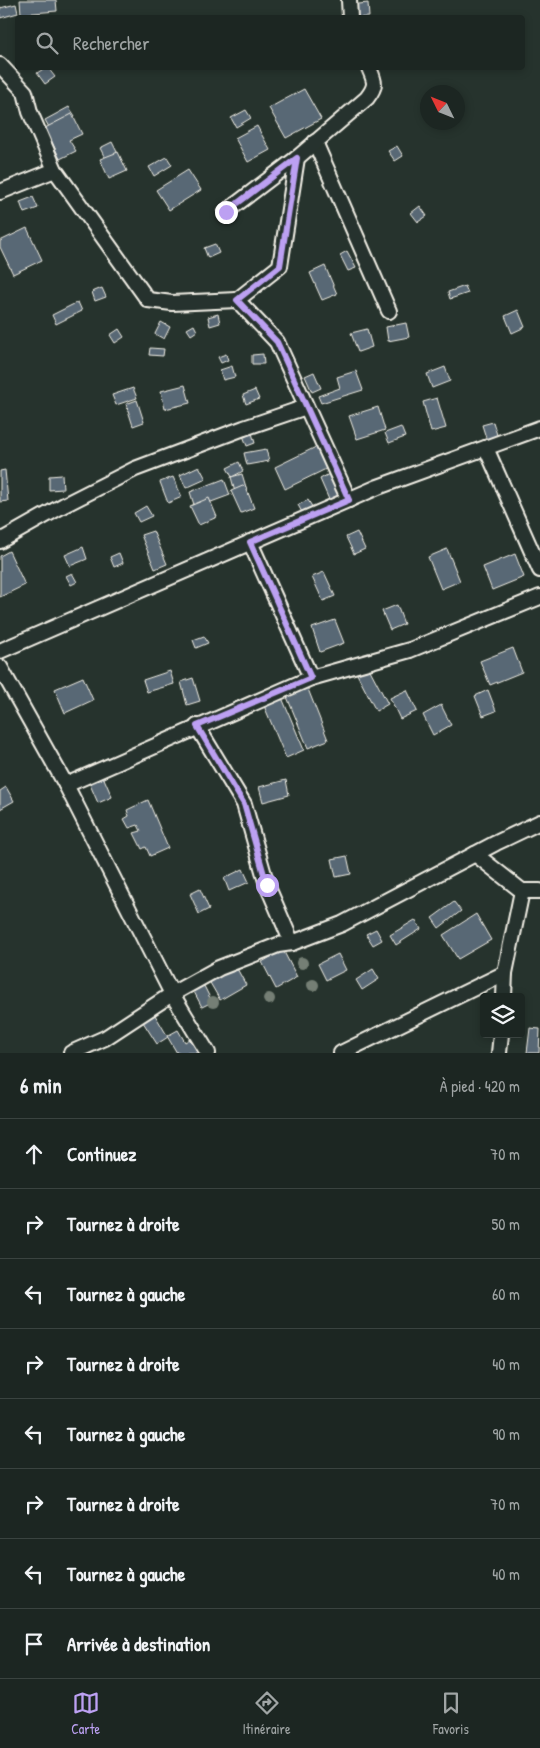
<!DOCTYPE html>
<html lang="fr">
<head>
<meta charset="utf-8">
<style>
	body { margin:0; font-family:"Patrick Hand",sans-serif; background:#252e2a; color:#f1f3f6 }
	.controls { position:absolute; right:15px; bottom:15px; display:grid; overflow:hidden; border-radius:5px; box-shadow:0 2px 8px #0003 }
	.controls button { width:45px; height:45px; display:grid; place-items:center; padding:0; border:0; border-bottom:1px solid #3a4340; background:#1c2622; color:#f1f3f6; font:25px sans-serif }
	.compass { position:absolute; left:420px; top:85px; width:45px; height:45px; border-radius:50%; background:#1c2622; box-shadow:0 2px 8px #0003; rotate:313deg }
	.stop { position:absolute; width:15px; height:15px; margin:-11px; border:4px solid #bca0f2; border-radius:50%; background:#fff }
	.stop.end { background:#bca0f2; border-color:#fff; box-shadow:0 1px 5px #0008 }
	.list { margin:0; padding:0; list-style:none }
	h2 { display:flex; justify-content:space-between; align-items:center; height:65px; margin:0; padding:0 20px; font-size:21px }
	h2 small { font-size:16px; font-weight:400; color:#a0a5a5 }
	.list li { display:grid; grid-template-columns:32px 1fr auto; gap:15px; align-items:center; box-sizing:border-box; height:70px; padding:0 20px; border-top:1px solid #3a4340 }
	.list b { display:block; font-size:19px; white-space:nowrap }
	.list em { font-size:16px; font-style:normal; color:#a0a5a5 }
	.icon { flex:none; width:28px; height:28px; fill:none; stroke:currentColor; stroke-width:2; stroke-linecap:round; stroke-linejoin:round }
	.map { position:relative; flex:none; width:540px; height:1053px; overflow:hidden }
	.search { position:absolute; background:#1c2622; box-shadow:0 2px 8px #0003; left:15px; right:15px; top:15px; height:55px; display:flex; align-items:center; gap:12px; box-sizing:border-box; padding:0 18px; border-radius:5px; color:#a0a5a5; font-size:19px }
	.sheet { height:625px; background:#1c2622 }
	nav { display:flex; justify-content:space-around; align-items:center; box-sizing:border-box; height:70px; border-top:1px solid #3a4340; background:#1c2622; font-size:14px; color:#a0a5a5 }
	nav a { display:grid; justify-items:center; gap:2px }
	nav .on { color:#bca0f2 }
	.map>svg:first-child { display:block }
	.building { fill:#586874; stroke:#f4f1e8 }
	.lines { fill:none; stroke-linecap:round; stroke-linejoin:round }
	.street-casing { stroke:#f4f1e8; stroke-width:18 }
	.street { stroke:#26332d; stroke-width:14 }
	.tree { fill:#747f74 }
	.route { stroke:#bca0f2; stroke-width:6 }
</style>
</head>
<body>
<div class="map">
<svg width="540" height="1053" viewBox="0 0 540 1053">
	<rect width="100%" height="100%" fill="#26332d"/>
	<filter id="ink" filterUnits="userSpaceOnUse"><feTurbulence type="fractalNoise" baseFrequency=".02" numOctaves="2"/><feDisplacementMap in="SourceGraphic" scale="10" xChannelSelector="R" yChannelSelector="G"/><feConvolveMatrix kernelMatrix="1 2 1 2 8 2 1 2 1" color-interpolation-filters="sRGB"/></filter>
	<g filter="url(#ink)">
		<g class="building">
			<polygon points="20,0 56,0 57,11 21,14"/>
			<polygon points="368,3 369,17 351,18 350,5"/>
			<polygon points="16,4 18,13 0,18 0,8"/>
			<polygon points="45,68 48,68 55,77 45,84 37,73"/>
			<polygon points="304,89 321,119 286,138 269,108"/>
			<polygon points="69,107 75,116 50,129 45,120"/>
			<polygon points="246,110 251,118 236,127 231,118"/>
			<polygon points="72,114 82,134 69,140 76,151 60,159 45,128"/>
			<polygon points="257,126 270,150 248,162 235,138"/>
			<polygon points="112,142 121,160 109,166 100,148"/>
			<polygon points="397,146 403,156 395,161 388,151"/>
			<polygon points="118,152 127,171 109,179 100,159"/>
			<polygon points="167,157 172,165 154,176 149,167"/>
			<polygon points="188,170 201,190 169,210 156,190"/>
			<polygon points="33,197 38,208 24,213 20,202"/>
			<polygon points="420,206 427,216 418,222 411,213"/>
			<polygon points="27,228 42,260 13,274 0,247 0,241"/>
			<polygon points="215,244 219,253 208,258 204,248"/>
			<polygon points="347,251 356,268 348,271 340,255"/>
			<polygon points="325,266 337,294 322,300 310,273"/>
			<polygon points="465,286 468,293 450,299 448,292"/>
			<polygon points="102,288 106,297 95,301 92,292"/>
			<polygon points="78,302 82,311 56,324 52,315"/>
			<polygon points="518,310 525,327 512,333 505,316"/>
			<polygon points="218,314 220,323 210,326 208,317"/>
			<polygon points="161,322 170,327 164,339 155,334"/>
			<polygon points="406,323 409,337 388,341 386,327"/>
			<polygon points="194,325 197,331 191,335 187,329"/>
			<polygon points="119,329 124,337 115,343 110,335"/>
			<polygon points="367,329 372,347 358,352 351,333"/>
			<polygon points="150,348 164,349 163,356 149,355"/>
			<polygon points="226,354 228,360 221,363 218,357"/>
			<polygon points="263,354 264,364 252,364 252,355"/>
			<polygon points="232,366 235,377 223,380 220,370"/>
			<polygon points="445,367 450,381 432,388 427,374"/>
			<polygon points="356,371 363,390 321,403 318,396 340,388 337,377"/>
			<polygon points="314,372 321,388 312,392 305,376"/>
			<polygon points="185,385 190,403 165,409 161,391"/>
			<polygon points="133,388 137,398 116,405 112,395"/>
			<polygon points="255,390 259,399 246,404 243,395"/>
			<polygon points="437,398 446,428 431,432 423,402"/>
			<polygon points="137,400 144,422 133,426 126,404"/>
			<polygon points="378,407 385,430 357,439 349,416"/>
			<polygon points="493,422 498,438 487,441 482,425"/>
			<polygon points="401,427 405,437 389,443 385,433"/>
			<polygon points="251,430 255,443 247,446 242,433"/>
			<polygon points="318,446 328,468 285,489 275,467"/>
			<polygon points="266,449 269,461 247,465 244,453"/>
			<polygon points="239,462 243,471 232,477 227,468"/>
			<polygon points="199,466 206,479 186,488 180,475"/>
			<polygon points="5,470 8,501 0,502 0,471"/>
			<polygon points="242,474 249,497 237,500 231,477"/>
			<polygon points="329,474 340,497 330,502 320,479"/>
			<polygon points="62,475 63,489 49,490 49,476"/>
			<polygon points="173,477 182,497 168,503 160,482"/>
			<polygon points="224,479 230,495 195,508 190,492"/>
			<polygon points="245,485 254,508 241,513 231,491"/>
			<polygon points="209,498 217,517 199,525 190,506"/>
			<polygon points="308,500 314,510 304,516 298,505"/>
			<polygon points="146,506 152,516 139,522 134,513"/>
			<polygon points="153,531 167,564 155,569 141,535"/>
			<polygon points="357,532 365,549 354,554 346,537"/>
			<polygon points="83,547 87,559 70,566 65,555"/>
			<polygon points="447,549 460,581 441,589 428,557"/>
			<polygon points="9,551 25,585 0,597 0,556"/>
			<polygon points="119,553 123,563 114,567 110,557"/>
			<polygon points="515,554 524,577 492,590 483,567"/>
			<polygon points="324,572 335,596 323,601 312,577"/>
			<polygon points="72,573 77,582 71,585 66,576"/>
			<polygon points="397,605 404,624 390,630 382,611"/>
			<polygon points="335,620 344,643 320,652 312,628"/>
			<polygon points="204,636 208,643 196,648 193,640"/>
			<polygon points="513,648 522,672 490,685 480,661"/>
			<polygon points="369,668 388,704 376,711 357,674"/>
			<polygon points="170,671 174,684 147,692 143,680"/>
			<polygon points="83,677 93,700 65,713 55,689"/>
			<polygon points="193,678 200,701 187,705 181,682"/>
			<polygon points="306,684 328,740 308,748 285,692"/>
			<polygon points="407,690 417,711 400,719 390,698"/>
			<polygon points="488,690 496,711 483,716 475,696"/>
			<polygon points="280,693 304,750 286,758 262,701"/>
			<polygon points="441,705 451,725 433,735 423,715"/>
			<polygon points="102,774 112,797 98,803 88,780"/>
			<polygon points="286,780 289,795 263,802 259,787"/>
			<polygon points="6,787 14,801 0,809 0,791"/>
			<polygon points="148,800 168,848 150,856 146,847 142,849 134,833 141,831 138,825 129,828 124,819 129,816 127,810"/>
			<polygon points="347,856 351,874 336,877 332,859"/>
			<polygon points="243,869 249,882 229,891 224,878"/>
			<polygon points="200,889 209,909 199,914 190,894"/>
			<polygon points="454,902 461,911 439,928 432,918"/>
			<polygon points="476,914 491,940 458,959 443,935"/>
			<polygon points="415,920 421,929 396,945 390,935"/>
			<polygon points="376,929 382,940 373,945 366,934"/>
			<polygon points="283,950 297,977 276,989 262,962"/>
			<polygon points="338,954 346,970 326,980 318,964"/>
			<polygon points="235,965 246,985 220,1000 209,981 225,973"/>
			<polygon points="373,969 379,979 362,990 356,980"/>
			<polygon points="201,980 212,1002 202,1007 191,986"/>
			<polygon points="155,1015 168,1037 157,1044 143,1022"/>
			<polygon points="530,1028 540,1029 539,1053 527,1053"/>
			<polygon points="178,1030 185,1042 190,1039 198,1053 177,1053 167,1036"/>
		</g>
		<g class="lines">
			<g class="street-casing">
				<g id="street">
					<polyline points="349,0 350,18"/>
					<polyline points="0,65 25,92 30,112 55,170 148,300 172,303 237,300"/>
					<polyline points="315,142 389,311"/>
					<polyline points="297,158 280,266 237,300 277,342 349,500"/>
					<polyline points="0,192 55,170"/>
					<path d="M 226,212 L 297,158 L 367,98 C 377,85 375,82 369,68"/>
					<polyline points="486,448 540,570"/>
					<polyline points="0,541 64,505 135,469 244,428 306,407"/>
					<polyline points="250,542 311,678"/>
					<polyline points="0,651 378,487 540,428"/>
					<polyline points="0,667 66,785 172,994 208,1053"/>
					<polyline points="197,726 244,804 267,885 292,943"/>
					<polyline points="66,785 311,678 410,650 540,597"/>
					<polyline points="475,854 522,891 505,973 504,997"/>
					<polyline points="522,891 540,891"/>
					<polyline points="71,1053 105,1038 172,994 219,968 278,945 292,943 342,924 496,843 540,822"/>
					<polyline points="341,1053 505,973"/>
					<polyline points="499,1053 501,1034"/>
				</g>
			</g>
			<use href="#street" class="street"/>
		</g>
		<g class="tree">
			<circle cx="302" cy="963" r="6"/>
			<circle cx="313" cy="985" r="6"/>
			<circle cx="269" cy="999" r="6"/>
			<circle cx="213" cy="1002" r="6"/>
		</g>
	</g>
	<g class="lines" filter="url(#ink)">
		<polyline class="route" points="226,212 297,158 280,266 237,300 277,342 349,500 250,542 311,678 197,726 244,804 267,885"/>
	</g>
</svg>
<div class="controls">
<button><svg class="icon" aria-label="layers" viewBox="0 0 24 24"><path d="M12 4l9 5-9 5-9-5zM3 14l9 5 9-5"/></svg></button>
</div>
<svg class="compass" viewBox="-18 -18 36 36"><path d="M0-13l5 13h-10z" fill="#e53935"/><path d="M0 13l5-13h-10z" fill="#a0a5a5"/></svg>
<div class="stop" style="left:267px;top:885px"></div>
<div class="stop end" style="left:226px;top:212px"></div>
<div class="search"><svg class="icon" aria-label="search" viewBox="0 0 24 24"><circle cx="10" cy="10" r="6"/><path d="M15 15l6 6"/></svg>Rechercher</div>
</div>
<section class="sheet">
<h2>6 min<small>À pied · 420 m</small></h2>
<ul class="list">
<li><svg class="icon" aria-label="ahead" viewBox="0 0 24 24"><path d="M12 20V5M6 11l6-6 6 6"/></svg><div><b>Continuez</b></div><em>70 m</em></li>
<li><svg class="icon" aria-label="right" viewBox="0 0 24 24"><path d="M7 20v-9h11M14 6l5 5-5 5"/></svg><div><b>Tournez à droite</b></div><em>50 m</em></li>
<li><svg class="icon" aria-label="left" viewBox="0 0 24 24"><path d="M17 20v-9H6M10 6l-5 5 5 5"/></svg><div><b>Tournez à gauche</b></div><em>60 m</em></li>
<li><svg class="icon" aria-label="right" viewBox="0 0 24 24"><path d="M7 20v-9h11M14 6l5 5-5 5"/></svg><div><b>Tournez à droite</b></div><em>40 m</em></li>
<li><svg class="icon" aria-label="left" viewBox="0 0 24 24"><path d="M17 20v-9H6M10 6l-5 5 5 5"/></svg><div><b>Tournez à gauche</b></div><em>90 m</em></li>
<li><svg class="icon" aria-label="right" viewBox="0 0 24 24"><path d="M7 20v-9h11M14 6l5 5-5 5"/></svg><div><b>Tournez à droite</b></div><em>70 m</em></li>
<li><svg class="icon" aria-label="left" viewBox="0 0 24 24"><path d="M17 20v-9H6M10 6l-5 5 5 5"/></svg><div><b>Tournez à gauche</b></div><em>40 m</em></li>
<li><svg class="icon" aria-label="arrive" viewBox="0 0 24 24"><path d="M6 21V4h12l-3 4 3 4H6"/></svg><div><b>Arrivée à destination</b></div></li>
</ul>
</section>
<nav>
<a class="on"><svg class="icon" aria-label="map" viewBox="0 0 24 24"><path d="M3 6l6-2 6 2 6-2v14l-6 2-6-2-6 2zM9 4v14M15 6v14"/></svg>Carte</a>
<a><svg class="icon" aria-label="directions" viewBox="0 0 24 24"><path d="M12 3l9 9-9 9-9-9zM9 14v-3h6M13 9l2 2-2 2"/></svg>Itinéraire</a>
<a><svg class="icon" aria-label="saved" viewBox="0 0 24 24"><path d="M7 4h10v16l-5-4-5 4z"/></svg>Favoris</a>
</nav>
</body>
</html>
